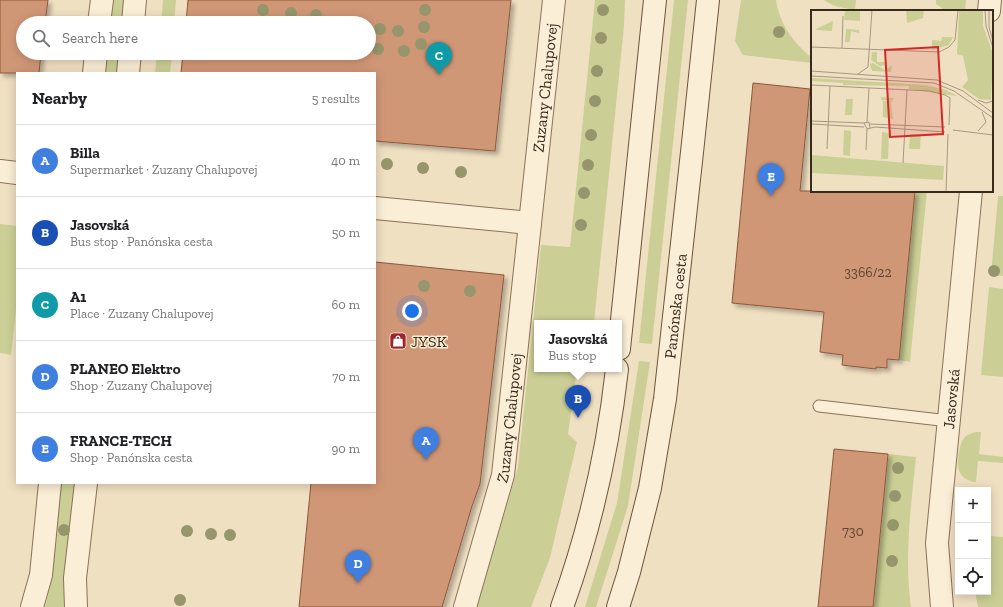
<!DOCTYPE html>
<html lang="en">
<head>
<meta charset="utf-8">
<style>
	body { margin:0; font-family:"Zilla Slab",serif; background:#f2f2f2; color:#202124 }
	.controls { position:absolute; right:12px; bottom:12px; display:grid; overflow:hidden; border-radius:0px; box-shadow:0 2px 10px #0003 }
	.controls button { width:36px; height:36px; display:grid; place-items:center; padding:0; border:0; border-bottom:1px solid #e0e0e0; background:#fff; color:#202124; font:20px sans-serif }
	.you { position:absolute; left:412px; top:311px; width:14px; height:14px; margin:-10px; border:3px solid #fff; border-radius:50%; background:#1a73e8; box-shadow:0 0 0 6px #1a73e833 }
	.badge { display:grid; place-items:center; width:26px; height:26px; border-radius:50%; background:#9d252c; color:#fff; font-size:13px; font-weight:700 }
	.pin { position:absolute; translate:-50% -33px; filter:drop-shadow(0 1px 2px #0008) }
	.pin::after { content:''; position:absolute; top:21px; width:14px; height:12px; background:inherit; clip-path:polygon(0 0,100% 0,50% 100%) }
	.popup { position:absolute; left:534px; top:320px; width:88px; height:52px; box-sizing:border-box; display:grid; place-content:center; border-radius:0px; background:#fff; filter:drop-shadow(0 1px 3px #0005); font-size:13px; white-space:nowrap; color:#757577 }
	.popup b { font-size:15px; color:#202124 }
	.popup::after { content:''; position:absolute; left:50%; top:100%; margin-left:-8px; border:8px solid transparent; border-top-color:#fff }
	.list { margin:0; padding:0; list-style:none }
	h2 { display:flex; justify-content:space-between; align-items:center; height:52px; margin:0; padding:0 16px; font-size:17px }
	h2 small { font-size:13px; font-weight:400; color:#757577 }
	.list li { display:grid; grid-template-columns:26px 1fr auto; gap:12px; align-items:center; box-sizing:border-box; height:72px; padding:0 16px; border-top:1px solid #e0e0e0 }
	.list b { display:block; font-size:15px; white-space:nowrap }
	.list p { margin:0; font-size:13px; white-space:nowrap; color:#757577 }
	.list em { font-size:13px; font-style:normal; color:#757577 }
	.icon { flex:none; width:22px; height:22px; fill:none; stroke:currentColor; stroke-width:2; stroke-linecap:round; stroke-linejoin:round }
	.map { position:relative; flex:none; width:1003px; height:607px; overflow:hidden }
	.search { position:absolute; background:#fff; box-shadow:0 2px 10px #0003; left:16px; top:16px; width:360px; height:44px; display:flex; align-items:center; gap:10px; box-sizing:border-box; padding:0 14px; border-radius:22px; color:#757577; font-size:15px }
	.panel { position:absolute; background:#fff; box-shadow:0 2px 10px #0003; left:16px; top:72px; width:360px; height:412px; border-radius:0px }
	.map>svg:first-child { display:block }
	.green { fill:#cbcf95 }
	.building { fill:#d09776; stroke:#8b583d; filter:url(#shadow) }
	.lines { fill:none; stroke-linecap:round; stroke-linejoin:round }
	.service-casing { stroke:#8b7158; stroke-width:13 }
	.minor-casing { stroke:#8b7158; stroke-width:24 }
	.secondary-casing { stroke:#6d523b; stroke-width:24 }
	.service { stroke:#faeed6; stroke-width:11 }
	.minor { stroke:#faeed6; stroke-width:22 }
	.secondary { stroke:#faeed6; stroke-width:22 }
	.tree { fill:#96956b }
	.labels { text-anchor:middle; stroke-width:3; stroke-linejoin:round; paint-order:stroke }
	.number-label { font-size:14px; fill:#604533 }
	.street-label { font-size:16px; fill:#3a2a1d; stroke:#f7ebd2 }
	.poi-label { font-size:16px; fill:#3a2a1d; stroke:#f7ebd2; text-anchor:start }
	.inset-road { fill:none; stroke:#a79780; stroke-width:1 }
	.view { fill:#d62828; fill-opacity:0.15; stroke:#d62828; stroke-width:2 }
	.inset-edge { fill:none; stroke:#3a2a1d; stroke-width:2 }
</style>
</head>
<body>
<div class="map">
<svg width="1003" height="607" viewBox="0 0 1003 607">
	<defs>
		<filter id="shadow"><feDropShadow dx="3.5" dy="3.5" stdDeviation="2" flood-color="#0004"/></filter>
	</defs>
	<rect width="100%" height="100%" fill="#f0e0c2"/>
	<g class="green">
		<polygon points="111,0 128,0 125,23 109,23"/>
		<polygon points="163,0 176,0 174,23 161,23"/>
		<polygon points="595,0 625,0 624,26 594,323 537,323 537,369 577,369 568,434 577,442 550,558 531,607 477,607 518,467 541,245 570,247"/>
		<polygon points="674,0 688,0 652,344 639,343"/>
		<path d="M 741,0 L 776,0 C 780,25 793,42 812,58 L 812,63 L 743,55 L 735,41 Z"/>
		<path d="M 824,0 L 856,0 L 855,10 C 844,8 833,7 824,0 Z"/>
		<polygon points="936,0 966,0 965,11 946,11 936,4"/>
		<polygon points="106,53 122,53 120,73 104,73"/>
		<polygon points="157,53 172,53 170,73 155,73"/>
		<polygon points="915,191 927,191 910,362 899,360"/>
		<polygon points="998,196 1003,196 1003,276 991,275"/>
		<polygon points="0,224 17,226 17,300 11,355 0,353"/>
		<polygon points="989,287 1003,289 1003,377 981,375"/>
		<polygon points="639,361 650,362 628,506 596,607 585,607 617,503"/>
		<path d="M 976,432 L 981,432 L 979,454 L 1003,457 L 1003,463 L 978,461 L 976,482 C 958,480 956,467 959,452 C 960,447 961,441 965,437 C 968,434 972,433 976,432 Z"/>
		<path d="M 888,454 L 916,457 C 911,506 904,557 911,607 L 873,607 Z"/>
		<polygon points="61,483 77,483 66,607 45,607 51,583"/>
		<polygon points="988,536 1003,537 1003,607 978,607 975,592 988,592"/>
	</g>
	<g class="building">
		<polygon points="0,0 48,0 45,23 23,23 23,53 41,53 39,73 0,73"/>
		<polygon points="188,0 511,0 495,151 375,141 375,73 181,73 183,53 369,53 369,23 186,23"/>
		<polygon points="753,83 810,89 800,191 915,191 899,360 887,359 887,368 876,367 876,369 842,365 843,355 820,352 824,312 732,303"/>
		<polygon points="375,262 504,275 480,484 472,506 442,607 299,607 311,483 375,483"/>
		<polygon points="834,449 888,454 873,607 818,607"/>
	</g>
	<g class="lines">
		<g class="service-casing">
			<polyline id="service" points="819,406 949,421"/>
		</g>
		<g class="minor-casing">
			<g id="minor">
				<polyline points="989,11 990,0"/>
				<polyline points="99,23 102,0"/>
				<polyline points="133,23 135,0"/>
				<polyline points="94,73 96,53"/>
				<polyline points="128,73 130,53"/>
				<polyline points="0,171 17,173"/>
				<polyline points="375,208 530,223"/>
				<polyline points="32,607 41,575 50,483"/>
				<polyline points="76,607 75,578 86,483"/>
				<path id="s1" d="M 465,607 L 503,475 L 554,0"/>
				<path id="s2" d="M 942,607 L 937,543 L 971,191"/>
			</g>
		</g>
		<g class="secondary-casing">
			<g id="secondary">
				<polyline points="619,349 655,0"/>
				<path d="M 562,607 C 590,530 608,450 617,369"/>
				<path id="s3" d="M 618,607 L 629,572 L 650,488 L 665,399 L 693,143 L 708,0"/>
			</g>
		</g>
		<use href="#service" class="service"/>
		<use href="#minor" class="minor"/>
		<use href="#secondary" class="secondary"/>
	</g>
	<g class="tree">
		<circle cx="263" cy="10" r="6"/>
		<circle cx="425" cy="10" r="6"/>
		<circle cx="603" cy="10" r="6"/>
		<circle cx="291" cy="13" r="6"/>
		<circle cx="316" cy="15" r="6"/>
		<circle cx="424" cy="27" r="6"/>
		<circle cx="380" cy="29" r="6"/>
		<circle cx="398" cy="31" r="6"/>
		<circle cx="779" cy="32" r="6"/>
		<circle cx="601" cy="38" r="6"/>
		<circle cx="421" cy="44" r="6"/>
		<circle cx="378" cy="49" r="6"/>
		<circle cx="404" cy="51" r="6"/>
		<circle cx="597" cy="71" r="6"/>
		<circle cx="595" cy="101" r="6"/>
		<circle cx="591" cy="135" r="6"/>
		<circle cx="387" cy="164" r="6"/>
		<circle cx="588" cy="165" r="6"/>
		<circle cx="423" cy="168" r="6"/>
		<circle cx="461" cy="172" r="6"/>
		<circle cx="584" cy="193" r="6"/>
		<circle cx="581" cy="225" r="6"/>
		<circle cx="994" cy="271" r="6"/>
		<circle cx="424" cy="286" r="6"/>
		<circle cx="470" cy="291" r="6"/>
		<circle cx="898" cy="468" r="6"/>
		<circle cx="895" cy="496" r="6"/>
		<circle cx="893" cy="525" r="6"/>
		<circle cx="64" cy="530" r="6"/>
		<circle cx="187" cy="531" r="6"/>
		<circle cx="211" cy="534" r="6"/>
		<circle cx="230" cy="535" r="6"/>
		<circle cx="892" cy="561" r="6"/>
		<circle cx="180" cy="600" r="6"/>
	</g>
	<defs>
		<g id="shop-square" transform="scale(0.9)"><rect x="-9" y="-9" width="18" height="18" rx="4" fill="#9d252c" stroke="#f7ebd2"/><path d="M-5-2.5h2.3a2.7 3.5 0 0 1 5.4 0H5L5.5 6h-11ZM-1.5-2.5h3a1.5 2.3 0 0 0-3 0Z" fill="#fff"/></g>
	</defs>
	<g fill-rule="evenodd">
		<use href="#shop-square" x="398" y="341"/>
	</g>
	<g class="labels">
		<g class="number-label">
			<text x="868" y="277">3366/22</text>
			<text x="853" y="536">730</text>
		</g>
		<g class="street-label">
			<text dy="6" stroke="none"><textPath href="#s1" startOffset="527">Zuzany Chalupovej</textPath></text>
			<text dy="6" stroke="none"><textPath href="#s3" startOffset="307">Panónska cesta</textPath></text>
			<text dy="6" stroke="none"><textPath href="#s2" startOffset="209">Jasovská</textPath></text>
			<text dy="6" stroke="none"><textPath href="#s1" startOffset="195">Zuzany Chalupovej</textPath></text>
		</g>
		<g class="poi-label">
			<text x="411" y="347">JYSK</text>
		</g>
	</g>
	<g transform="translate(811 10)">
		<rect width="182" height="182" fill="#f0e0c2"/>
		<path d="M 34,0 L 49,0 L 49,11 L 33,10 ZM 95,0 L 113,0 L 112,8 L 96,13 ZM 148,0 L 172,0 L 172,16 L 182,44 L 180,90 L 168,89 L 151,77 L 157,70 L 152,46 L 146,44 ZM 22,11 L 21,21 L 5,20 L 5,19 ZM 35,19 L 48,20 L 48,23 L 40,21 L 39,32 L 34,32 ZM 131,27 L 142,27 L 138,35 L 121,40 L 121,30 L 130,31 ZM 61,42 L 66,42 L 66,52 L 76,52 L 75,55 L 69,56 L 60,50 ZM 62,53 L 74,60 L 81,55 L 80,62 L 61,61 L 59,54 ZM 0,68 L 115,75 L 135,80 L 146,86 L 98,79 L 98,76 L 32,75 L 32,73 L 0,71 ZM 70,87 L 83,88 L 80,93 L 82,109 L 72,107 L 72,91 L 81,91 L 71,90 L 71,93 ZM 35,89 L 42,89 L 41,105 L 34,105 ZM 33,120 L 40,121 L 39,146 L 32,145 ZM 71,122 L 78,123 L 77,149 L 70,149 ZM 99,124 L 110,124 L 109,139 L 98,139 ZM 0,145 L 133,156 L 132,170 L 0,163 Z" fill="#cbcf95"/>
		<path class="inset-road" d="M 174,0 L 175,16 L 182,38M 178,0 L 178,17 L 182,31M 0,37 L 128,42 L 138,37 L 144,30 L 147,0M 31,38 L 32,6M 57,57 L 61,0M 0,61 L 126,70 L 152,81 L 182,103M 47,64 L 57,57M 0,66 L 123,73 L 143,81 L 182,108M 0,75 L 118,81 L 134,85 L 139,88 L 138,115M 167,90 L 175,93 L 182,91M 0,111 L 53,113M 56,112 L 58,78M 0,114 L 53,117M 59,114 L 134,117M 59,118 L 58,112 L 53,113 L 56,119 L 64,117 L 134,122M 142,120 L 182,125M 167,121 L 175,112 L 171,102M 16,139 L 19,76M 55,140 L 56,119M 92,153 L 96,80M 135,182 L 137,124"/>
		<path class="view" d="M 127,37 L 132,124 L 79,127 L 74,40 Z"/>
		<rect width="182" height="182" class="inset-edge"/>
	</g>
</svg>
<div class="controls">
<button>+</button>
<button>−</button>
<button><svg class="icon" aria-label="locate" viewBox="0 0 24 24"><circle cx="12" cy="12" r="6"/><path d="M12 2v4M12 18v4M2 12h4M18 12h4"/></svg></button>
</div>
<div class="you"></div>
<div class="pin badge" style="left:426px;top:460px;background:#3f7fe0">A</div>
<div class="pin badge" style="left:578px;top:418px;background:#1a4fb4">B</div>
<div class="popup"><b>Jasovská</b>Bus stop</div>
<div class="pin badge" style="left:439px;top:75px;background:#0f9aa8">C</div>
<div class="pin badge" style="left:358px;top:583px;background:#3f7fe0">D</div>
<div class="pin badge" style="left:771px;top:196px;background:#3f7fe0">E</div>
<div class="search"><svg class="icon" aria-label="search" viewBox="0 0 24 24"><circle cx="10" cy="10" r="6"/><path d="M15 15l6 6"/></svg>Search here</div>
<section class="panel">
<h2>Nearby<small>5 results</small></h2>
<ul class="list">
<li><span class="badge" style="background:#3f7fe0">A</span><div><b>Billa</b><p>Supermarket · Zuzany Chalupovej</p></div><em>40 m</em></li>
<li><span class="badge" style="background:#1a4fb4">B</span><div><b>Jasovská</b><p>Bus stop · Panónska cesta</p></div><em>50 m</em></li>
<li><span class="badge" style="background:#0f9aa8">C</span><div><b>A1</b><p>Place · Zuzany Chalupovej</p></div><em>60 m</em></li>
<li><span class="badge" style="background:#3f7fe0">D</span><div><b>PLANEO Elektro</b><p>Shop · Zuzany Chalupovej</p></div><em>70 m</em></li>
<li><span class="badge" style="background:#3f7fe0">E</span><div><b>FRANCE-TECH</b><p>Shop · Panónska cesta</p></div><em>90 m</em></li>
</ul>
</section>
</div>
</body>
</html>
